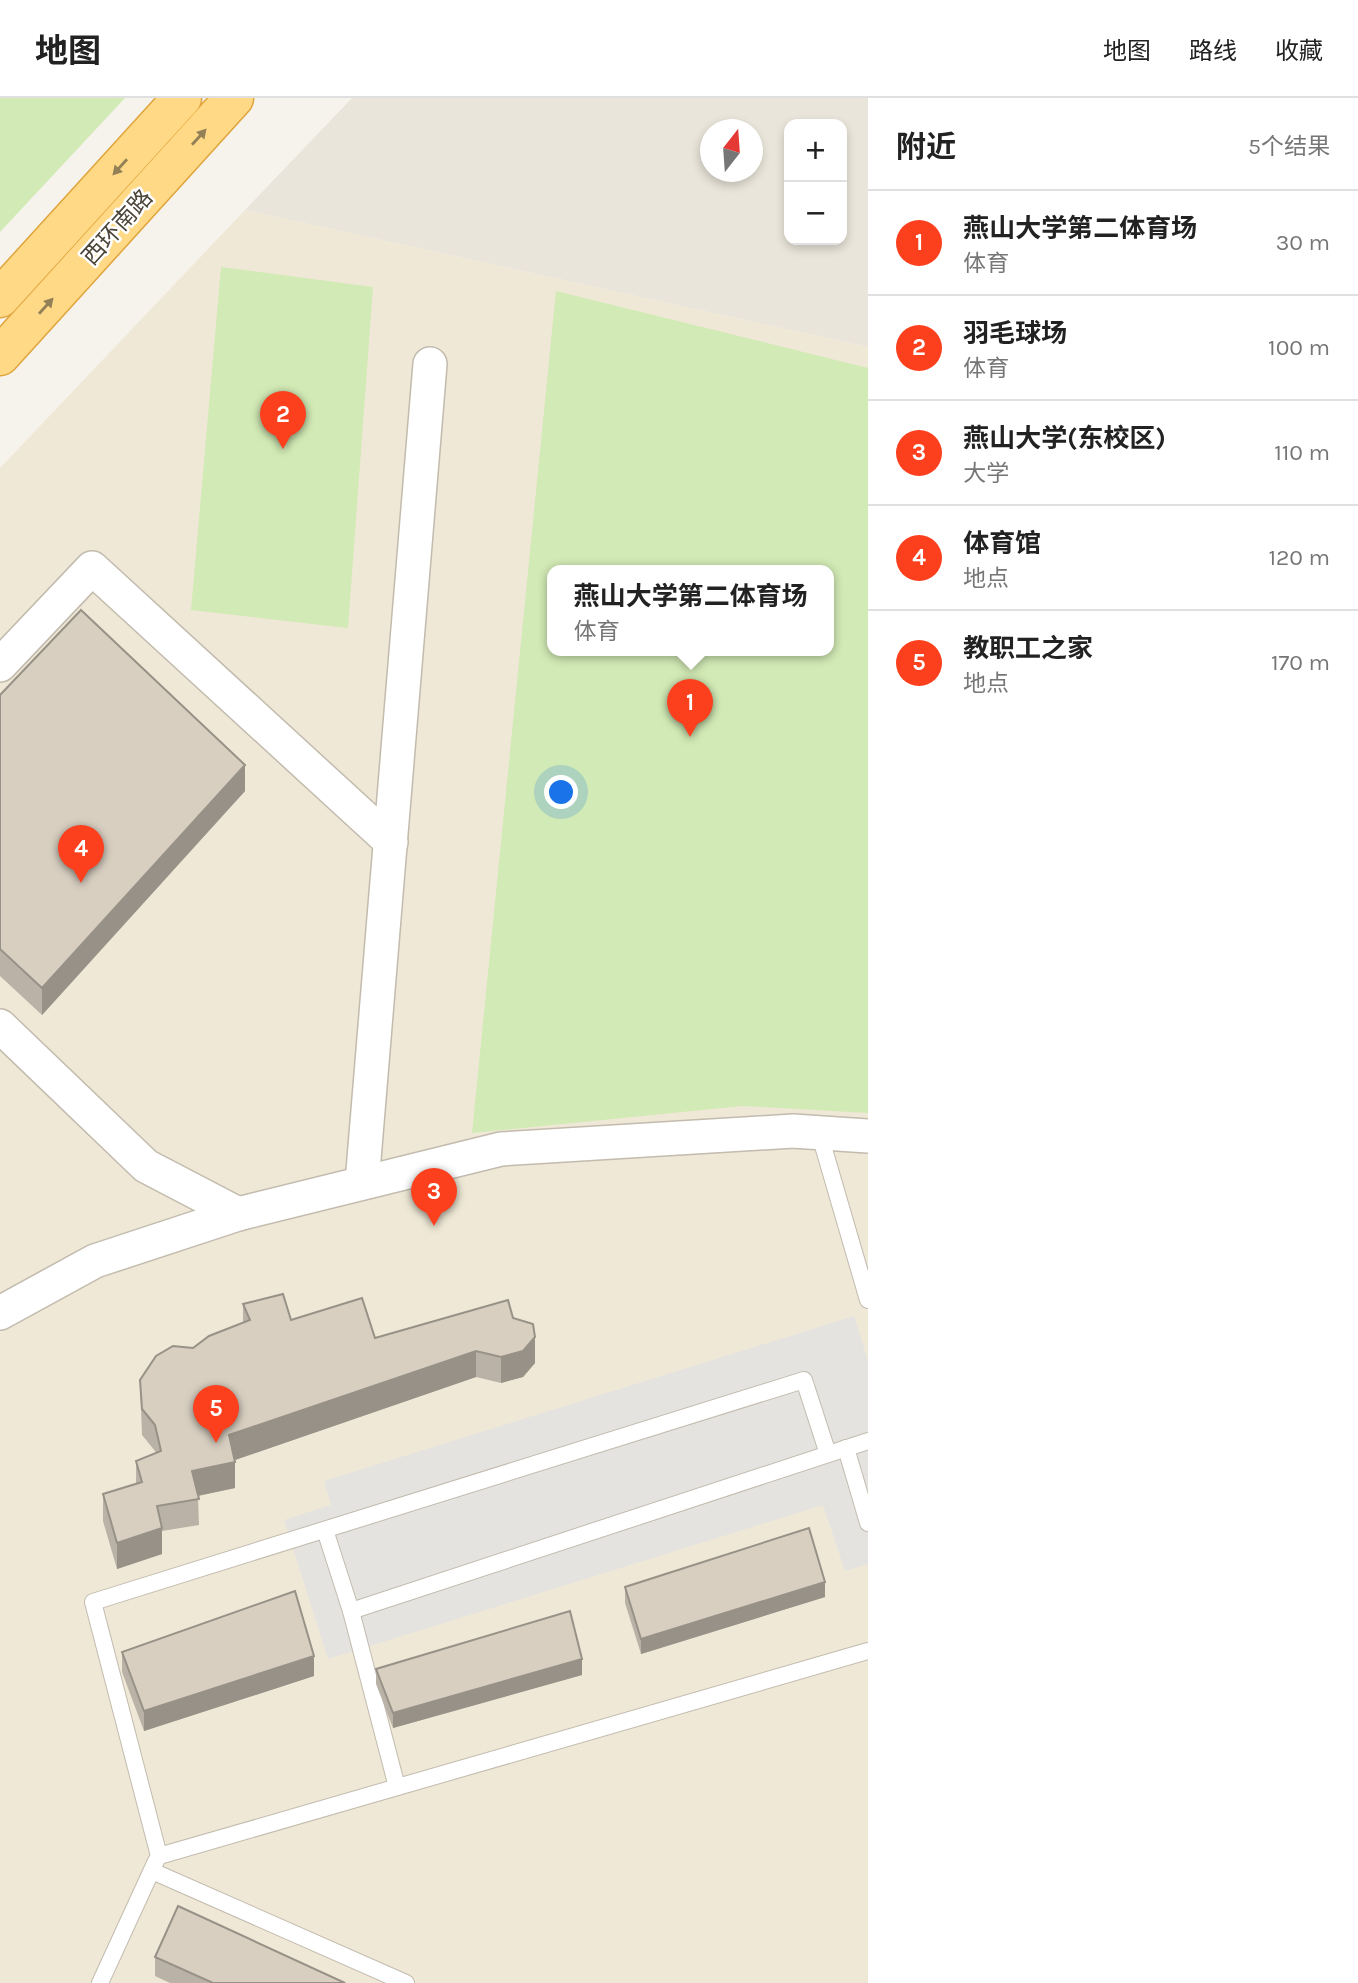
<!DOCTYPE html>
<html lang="zh">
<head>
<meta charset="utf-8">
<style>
	body { margin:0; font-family:Karla,"Noto Sans SC",sans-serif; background:#f6f6f6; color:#222 }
	.controls { position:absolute; right:21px; top:21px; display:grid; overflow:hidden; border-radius:14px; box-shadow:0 4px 10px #0003 }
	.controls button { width:63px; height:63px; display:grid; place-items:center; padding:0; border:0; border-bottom:2px solid #e0e0e0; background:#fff; color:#222; font:35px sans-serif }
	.compass { position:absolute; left:700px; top:21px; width:63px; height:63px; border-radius:50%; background:#fff; box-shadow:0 4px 10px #0003; rotate:17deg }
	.you { position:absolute; left:562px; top:695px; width:24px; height:24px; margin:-18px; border:5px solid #fff; border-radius:50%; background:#1a73e8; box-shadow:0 0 0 10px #1a73e833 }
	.badge { display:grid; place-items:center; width:46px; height:46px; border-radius:50%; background:#fc3f1d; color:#fff; font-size:23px; font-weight:700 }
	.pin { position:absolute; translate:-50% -58px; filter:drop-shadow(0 2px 4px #0008) }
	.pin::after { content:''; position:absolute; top:37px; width:24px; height:21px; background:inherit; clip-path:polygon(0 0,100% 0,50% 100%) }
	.popup { position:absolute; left:547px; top:467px; width:287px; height:91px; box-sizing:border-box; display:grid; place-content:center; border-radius:14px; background:#fff; filter:drop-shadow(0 2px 5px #0005); font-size:23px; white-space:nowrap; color:#767676 }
	.popup b { font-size:26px; color:#222 }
	.popup::after { content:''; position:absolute; left:50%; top:100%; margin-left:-14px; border:14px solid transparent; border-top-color:#fff }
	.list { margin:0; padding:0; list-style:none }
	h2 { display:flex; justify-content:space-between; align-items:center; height:91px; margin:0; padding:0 28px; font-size:30px }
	h2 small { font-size:23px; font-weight:400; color:#767676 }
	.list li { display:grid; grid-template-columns:46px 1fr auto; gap:21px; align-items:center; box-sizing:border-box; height:105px; padding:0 28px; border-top:2px solid #e0e0e0 }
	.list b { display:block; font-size:26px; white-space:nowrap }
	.list p { margin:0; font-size:23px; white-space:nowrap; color:#767676 }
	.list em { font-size:23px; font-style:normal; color:#767676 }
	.map { position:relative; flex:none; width:868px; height:1885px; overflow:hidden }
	header { display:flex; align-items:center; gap:42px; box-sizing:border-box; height:98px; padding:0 35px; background:#fff; border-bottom:2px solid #e0e0e0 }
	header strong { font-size:33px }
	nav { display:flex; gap:38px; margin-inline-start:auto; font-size:24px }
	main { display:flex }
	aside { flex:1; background:#fff }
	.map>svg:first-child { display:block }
	.residential { fill:#eae5da; fill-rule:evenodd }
	.education { fill:#efe8d6; fill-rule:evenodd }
	.green { fill:#d2eab5; fill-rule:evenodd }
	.parking { fill:#e5e3e0 }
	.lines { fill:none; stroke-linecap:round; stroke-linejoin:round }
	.service-casing { stroke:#c2bbae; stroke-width:18 }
	.minor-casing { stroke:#c2bbae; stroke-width:36 }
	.trunk-casing { stroke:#e0a43c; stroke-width:41 }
	.service { stroke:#fff; stroke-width:16 }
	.minor { stroke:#fff; stroke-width:33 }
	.trunk { stroke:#ffd985; stroke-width:38 }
	.wall { fill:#bab2a6 }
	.shaded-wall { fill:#979187 }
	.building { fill:#d8cfc1; stroke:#979187; stroke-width:2 }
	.oneway { fill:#938057 }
	.labels { text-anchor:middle; stroke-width:5; stroke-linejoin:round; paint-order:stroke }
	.street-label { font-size:23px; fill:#4b4439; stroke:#fff }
</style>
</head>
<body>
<header>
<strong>地图</strong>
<nav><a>地图</a><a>路线</a><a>收藏</a></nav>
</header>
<main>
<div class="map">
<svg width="868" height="1885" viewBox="0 0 868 1885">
	<rect width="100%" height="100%" fill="#f6f3ec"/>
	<path class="residential" d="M 352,0 L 868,0 L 868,249 L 245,112 ZM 789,26 L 842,26 L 842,142 L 789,142 ZM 710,32 L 752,32 L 752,74 L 710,74 Z"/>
	<path class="education" d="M 245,112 L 868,249 L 868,1885 L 0,1885 L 0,370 ZM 552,473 L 828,473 L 828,553 L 552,553 Z"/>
	<g class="green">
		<polygon points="0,0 125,0 0,134"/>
		<polygon points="221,169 373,189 348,530 191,512"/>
		<path d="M 556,193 L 868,270 L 868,1015 L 742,1008 L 472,1035 ZM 552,473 L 828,473 L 828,553 L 552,553 Z"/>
	</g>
	<polygon class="parking" points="854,1218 868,1263 868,1466 845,1473 823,1407 328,1561 284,1422 331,1407 324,1383"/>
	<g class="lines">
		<g class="service-casing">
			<g id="service">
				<polyline points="819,1034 868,1202"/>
				<polyline points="846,1350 868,1425"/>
				<polyline points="828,1356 804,1282 93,1504 159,1758 868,1553"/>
				<polyline points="325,1432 351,1513 868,1343"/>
				<polyline points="351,1513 397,1689"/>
				<polyline points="152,1773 406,1885"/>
				<polyline points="100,1885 156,1763"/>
			</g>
		</g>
		<g class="minor-casing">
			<g id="minor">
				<polyline points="0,567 92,470 391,744"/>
				<polyline points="0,928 146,1068 238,1116"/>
				<polyline points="362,1085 430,266"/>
				<polyline points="0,1215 95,1163 238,1116 501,1051 793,1033 868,1038"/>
			</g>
		</g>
		<g class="trunk-casing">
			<g id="trunk">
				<polyline points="0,200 182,0"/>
				<polyline points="0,258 234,0"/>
			</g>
		</g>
		<use href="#service" class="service"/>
		<use href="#minor" class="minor"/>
		<use href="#trunk" class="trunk"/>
	</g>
	<g class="wall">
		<polygon points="0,597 245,693 42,917 0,878"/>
		<polygon points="243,1206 291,1222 375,1240 513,1220 535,1265 523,1279 501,1285 476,1279 235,1362 235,1390 198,1398 199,1427 162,1433 162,1456 117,1471 103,1423 103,1396 136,1386 136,1363 156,1355 155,1353 142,1337 140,1282 193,1250 243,1225"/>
		<polygon points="625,1489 825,1499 641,1556 625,1505"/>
		<polygon points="122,1554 314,1578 144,1633 122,1574"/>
		<polygon points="376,1571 582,1577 393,1630 376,1586"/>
		<polygon points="155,1859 345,1885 170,1885 155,1878"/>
	</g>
	<g class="shaded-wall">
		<polygon points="245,667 245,693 42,917 42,890"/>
		<polygon points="535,1239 535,1265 523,1279 501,1285 501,1259"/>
		<polygon points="476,1253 476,1279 229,1364 229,1337"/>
		<polygon points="235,1364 235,1390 192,1399 192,1373"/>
		<polygon points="162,1430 162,1456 117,1471 117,1445"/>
		<polygon points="825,1484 825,1499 641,1556 641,1541"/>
		<polygon points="314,1558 314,1578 144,1633 144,1613"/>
		<polygon points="582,1561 582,1577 393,1630 393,1615"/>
	</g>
	<g class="building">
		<polygon points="81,512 245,667 42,890 0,851 0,597"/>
		<polygon points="283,1196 291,1222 362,1200 375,1240 508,1202 513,1220 533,1226 535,1239 523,1253 501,1259 476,1253 229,1337 235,1364 192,1373 199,1401 157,1408 162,1430 117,1445 103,1396 142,1384 136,1363 161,1353 155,1327 142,1311 140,1282 156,1258 173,1248 193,1250 209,1238 250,1222 243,1206"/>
		<polygon points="809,1430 825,1484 641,1541 625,1489"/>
		<polygon points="295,1493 314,1558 144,1613 122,1554"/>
		<polygon points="570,1513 582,1561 393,1615 376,1571"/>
		<polygon points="178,1808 345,1885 213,1885 155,1859"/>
	</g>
	<defs><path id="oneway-solid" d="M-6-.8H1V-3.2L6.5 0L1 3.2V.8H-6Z" transform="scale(1.75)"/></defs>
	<g class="oneway">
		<use href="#oneway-solid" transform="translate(199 39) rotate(-48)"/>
		<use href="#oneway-solid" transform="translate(120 69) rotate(132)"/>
		<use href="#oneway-solid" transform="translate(46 208) rotate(-48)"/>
	</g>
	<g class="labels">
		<g class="street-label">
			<text transform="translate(117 129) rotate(-48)" y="8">西环南路</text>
		</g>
	</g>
</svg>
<div class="controls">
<button>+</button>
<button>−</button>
</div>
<svg class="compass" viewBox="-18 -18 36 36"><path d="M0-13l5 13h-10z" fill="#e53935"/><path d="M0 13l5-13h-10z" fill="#767676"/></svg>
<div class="you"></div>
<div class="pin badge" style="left:690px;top:639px">1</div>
<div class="popup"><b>燕山大学第二体育场</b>体育</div>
<div class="pin badge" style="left:283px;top:351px">2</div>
<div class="pin badge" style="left:434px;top:1128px">3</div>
<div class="pin badge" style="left:81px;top:785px">4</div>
<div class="pin badge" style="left:216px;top:1345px">5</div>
</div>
<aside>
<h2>附近<small>5个结果</small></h2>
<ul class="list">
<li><span class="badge">1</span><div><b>燕山大学第二体育场</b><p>体育</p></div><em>30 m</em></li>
<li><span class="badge">2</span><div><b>羽毛球场</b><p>体育</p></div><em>100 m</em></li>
<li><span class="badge">3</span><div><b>燕山大学(东校区)</b><p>大学</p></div><em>110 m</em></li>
<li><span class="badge">4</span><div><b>体育馆</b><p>地点</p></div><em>120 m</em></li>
<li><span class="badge">5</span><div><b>教职工之家</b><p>地点</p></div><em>170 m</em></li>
</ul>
</aside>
</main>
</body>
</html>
